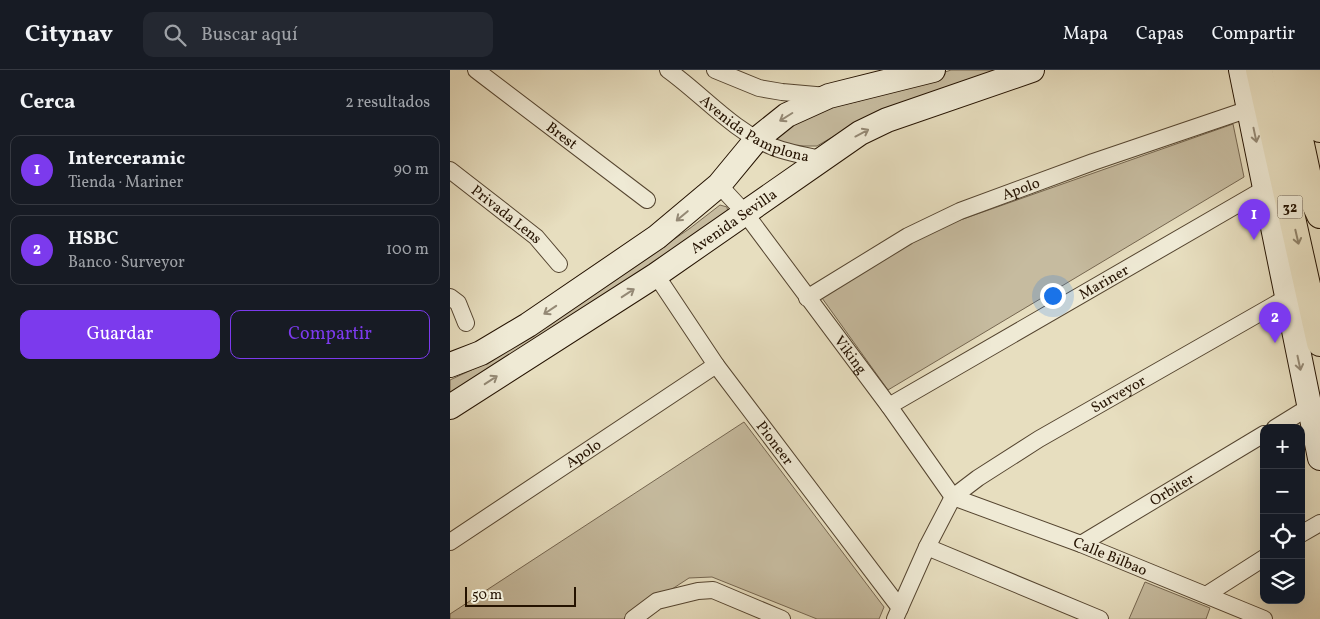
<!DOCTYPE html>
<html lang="es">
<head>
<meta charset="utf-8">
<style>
	body { margin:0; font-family:Vollkorn,serif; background:#242831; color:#f1f3f6 }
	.controls { position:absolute; right:15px; bottom:15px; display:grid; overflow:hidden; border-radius:10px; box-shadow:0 5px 20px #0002 }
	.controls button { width:45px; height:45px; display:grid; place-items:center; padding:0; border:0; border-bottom:1px solid #363941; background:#171b24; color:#f1f3f6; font:25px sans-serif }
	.scale { position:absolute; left:15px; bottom:12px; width:111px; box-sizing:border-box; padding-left:5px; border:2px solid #241200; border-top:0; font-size:14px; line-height:18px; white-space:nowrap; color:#241200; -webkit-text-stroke:4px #efead5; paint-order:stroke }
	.you { position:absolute; left:602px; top:225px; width:18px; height:18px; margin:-12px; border:4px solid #fff; border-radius:50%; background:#1a73e8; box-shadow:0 0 0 8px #1a73e833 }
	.badge { display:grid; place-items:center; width:32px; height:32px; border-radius:50%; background:#7c3aed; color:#fff; font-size:16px; font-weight:700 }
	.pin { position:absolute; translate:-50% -41px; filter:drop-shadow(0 1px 2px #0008) }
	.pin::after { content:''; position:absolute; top:26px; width:18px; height:15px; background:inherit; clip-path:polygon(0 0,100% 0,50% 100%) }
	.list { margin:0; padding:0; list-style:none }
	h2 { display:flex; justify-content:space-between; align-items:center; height:65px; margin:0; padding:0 20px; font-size:21px }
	h2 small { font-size:16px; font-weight:400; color:#9ea1a6 }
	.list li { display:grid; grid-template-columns:32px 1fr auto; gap:15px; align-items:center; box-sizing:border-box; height:70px; margin:0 10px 10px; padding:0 10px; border:1px solid #363941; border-radius:10px }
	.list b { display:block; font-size:19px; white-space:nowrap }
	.list p { margin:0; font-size:16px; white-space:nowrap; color:#9ea1a6 }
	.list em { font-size:16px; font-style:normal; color:#9ea1a6 }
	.actions { display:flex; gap:10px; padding:15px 20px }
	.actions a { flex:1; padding:11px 0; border:1px solid #7c3aed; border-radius:10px; text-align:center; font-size:18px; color:#7c3aed }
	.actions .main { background:#7c3aed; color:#fff }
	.icon { flex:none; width:28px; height:28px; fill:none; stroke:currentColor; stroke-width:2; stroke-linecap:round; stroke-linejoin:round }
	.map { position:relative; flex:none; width:870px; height:549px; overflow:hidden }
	header { display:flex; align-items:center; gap:30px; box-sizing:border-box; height:70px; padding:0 25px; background:#171b24; border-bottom:1px solid #363941 }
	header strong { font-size:24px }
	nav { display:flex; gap:28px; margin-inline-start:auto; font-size:18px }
	.search { width:350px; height:45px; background:#242831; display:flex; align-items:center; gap:12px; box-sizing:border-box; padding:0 18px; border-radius:10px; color:#9ea1a6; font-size:19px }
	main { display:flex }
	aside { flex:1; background:#171b24 }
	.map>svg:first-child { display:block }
	.green { fill:#c6bb9f; stroke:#756650 }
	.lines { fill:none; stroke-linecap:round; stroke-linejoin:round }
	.street-casing { stroke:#554530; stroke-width:18 }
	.secondary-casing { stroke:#241200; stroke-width:26 }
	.primary-casing { stroke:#241200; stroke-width:28 }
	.street { stroke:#efead5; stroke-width:16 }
	.secondary { stroke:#efead5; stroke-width:24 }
	.primary { stroke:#e7debf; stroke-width:26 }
	.oneway { stroke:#948975 }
	.oneway2 { stroke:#8f8269 }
	.labels { text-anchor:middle; stroke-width:4.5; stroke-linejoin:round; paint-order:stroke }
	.shield { fill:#efead5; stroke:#615340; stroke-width:1 }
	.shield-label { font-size:14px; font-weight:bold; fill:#241200 }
	.street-label { font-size:15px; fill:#241200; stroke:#efead5 }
</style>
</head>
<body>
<header>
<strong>Citynav</strong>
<div class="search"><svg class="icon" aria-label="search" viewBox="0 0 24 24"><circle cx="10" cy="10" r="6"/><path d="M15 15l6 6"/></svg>Buscar aquí</div>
<nav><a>Mapa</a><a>Capas</a><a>Compartir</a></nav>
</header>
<main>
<aside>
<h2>Cerca<small>2 resultados</small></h2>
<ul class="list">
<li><span class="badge">1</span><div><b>Interceramic</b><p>Tienda · Mariner</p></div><em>90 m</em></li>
<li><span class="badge">2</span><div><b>HSBC</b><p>Banco · Surveyor</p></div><em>100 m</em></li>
</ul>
<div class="actions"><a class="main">Guardar</a><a>Compartir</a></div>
</aside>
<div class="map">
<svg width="870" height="549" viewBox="0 0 870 549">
	<rect width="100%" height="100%" fill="#e7debf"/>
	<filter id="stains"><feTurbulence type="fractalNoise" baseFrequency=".004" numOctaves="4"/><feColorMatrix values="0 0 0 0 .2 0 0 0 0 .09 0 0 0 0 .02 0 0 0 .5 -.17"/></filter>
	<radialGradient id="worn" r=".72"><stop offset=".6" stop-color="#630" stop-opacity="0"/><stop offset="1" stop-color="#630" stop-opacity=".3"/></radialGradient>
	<g class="green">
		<polygon points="501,0 559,0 408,52 367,76 335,76 319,66 365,41 409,31"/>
		<polygon points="783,54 794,107 438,320 372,228 476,162"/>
		<polygon points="270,135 277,137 278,144 0,329 0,310 32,295 107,249 239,159"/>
		<polygon points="294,352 434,537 429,549 367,549 262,507 239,508 176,549 0,549 0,544"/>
		<polygon points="695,512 760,538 756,549 679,549"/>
	</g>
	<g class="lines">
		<g class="street-casing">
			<g id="street">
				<path id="s1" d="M 26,0 L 197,130"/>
				<path id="s2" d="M 218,0 C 254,26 282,60 323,77 C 339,83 356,86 372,89"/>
				<polyline points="265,0 309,18 332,22 377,26"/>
				<path id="s3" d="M 0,100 L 86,167 L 109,194"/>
				<path id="s4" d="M 269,115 L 295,143 L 439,336 L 503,427"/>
				<path id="s5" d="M 206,205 L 266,295 L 450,538"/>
				<polyline points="0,227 8,233 16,253"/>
				<path id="s6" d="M 357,228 L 458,166 L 510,141 L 643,92 L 799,39"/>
				<path id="s7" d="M 439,336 L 816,118"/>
				<polyline points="825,358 859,337"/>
				<path id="s8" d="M 503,427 L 631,474 L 814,549"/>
				<polyline points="851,464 870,453"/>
				<path id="s9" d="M 0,472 L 266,295"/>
				<path id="s10" d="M 631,474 L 814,364"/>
				<polyline points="477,477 650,549"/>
				<polyline points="756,525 814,488"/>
				<polyline points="183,549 207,531 248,521 263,520 332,549"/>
				<path id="s11" d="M 445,549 L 477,477 L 503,427 L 528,408 L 589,369 L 836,228"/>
			</g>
		</g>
		<g class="secondary-casing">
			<g id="secondary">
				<polyline points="791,0 870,388"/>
				<polyline points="0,295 31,283 78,255 207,167 269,115 307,69 337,45 379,26 483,0"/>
				<path id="s12" d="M 0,337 L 206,205 L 410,63 L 437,50 L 582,0"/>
			</g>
		</g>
		<g class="primary-casing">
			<g id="primary">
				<polyline points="809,0 870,273"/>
				<polyline points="835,0 863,130 870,145"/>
				<polyline points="858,0 870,59"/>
			</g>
		</g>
		<use href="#street" class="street"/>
		<use href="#secondary" class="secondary"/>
		<use href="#primary" class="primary"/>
	</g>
	<defs><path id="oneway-shaft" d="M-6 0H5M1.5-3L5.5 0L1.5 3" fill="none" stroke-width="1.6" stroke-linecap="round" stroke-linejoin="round" transform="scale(1.25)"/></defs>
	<g class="oneway">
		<use href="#oneway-shaft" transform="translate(336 47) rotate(148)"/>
		<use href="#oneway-shaft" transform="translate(412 63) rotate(-28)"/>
		<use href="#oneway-shaft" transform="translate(805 65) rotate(78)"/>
		<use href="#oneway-shaft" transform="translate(232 146) rotate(140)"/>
		<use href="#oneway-shaft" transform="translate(178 223) rotate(-33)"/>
		<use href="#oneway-shaft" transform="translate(100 240) rotate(146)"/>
		<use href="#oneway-shaft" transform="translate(849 293) rotate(78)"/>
		<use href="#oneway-shaft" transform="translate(41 310) rotate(-33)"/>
	</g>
	<use class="oneway2" href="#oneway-shaft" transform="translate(847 167) rotate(77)"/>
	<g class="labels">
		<rect class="shield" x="827.5" y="125.5" width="25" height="23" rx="4"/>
		<g class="shield-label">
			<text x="840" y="142">32</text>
		</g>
		<g class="street-label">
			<text dy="5" stroke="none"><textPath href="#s2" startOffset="106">Avenida Pamplona</textPath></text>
			<text dy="5" stroke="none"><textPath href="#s1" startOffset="108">Brest</textPath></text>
			<text dy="5" stroke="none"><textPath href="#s6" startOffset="241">Apolo</textPath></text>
			<text dy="5" stroke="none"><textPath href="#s3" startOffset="72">Privada Lens</textPath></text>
			<text dy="5" stroke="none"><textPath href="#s12" startOffset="339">Avenida Sevilla</textPath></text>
			<text dy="5" stroke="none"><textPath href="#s7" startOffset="248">Mariner</textPath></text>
			<text dy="5" stroke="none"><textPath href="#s4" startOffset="215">Viking</textPath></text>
			<text dy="5" stroke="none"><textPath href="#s11" startOffset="330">Surveyor</textPath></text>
			<text dy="5" stroke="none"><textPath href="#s5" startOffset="206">Pioneer</textPath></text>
			<text dy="5" stroke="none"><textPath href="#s9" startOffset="160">Apolo</textPath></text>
			<text dy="5" stroke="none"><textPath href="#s10" startOffset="106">Orbiter</textPath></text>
			<text dy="5" stroke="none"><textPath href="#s8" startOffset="168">Calle Bilbao</textPath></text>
		</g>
	</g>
	<rect width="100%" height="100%" filter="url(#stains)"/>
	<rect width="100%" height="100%" fill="url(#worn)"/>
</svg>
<div class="controls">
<button>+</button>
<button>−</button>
<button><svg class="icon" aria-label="locate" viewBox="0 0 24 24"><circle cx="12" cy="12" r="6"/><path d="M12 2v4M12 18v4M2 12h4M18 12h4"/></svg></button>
<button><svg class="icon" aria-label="layers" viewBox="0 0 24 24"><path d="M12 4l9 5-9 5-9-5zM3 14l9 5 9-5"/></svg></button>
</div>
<div class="scale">50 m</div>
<div class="you"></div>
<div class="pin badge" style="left:804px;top:170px">1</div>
<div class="pin badge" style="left:825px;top:273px">2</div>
</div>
</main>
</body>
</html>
